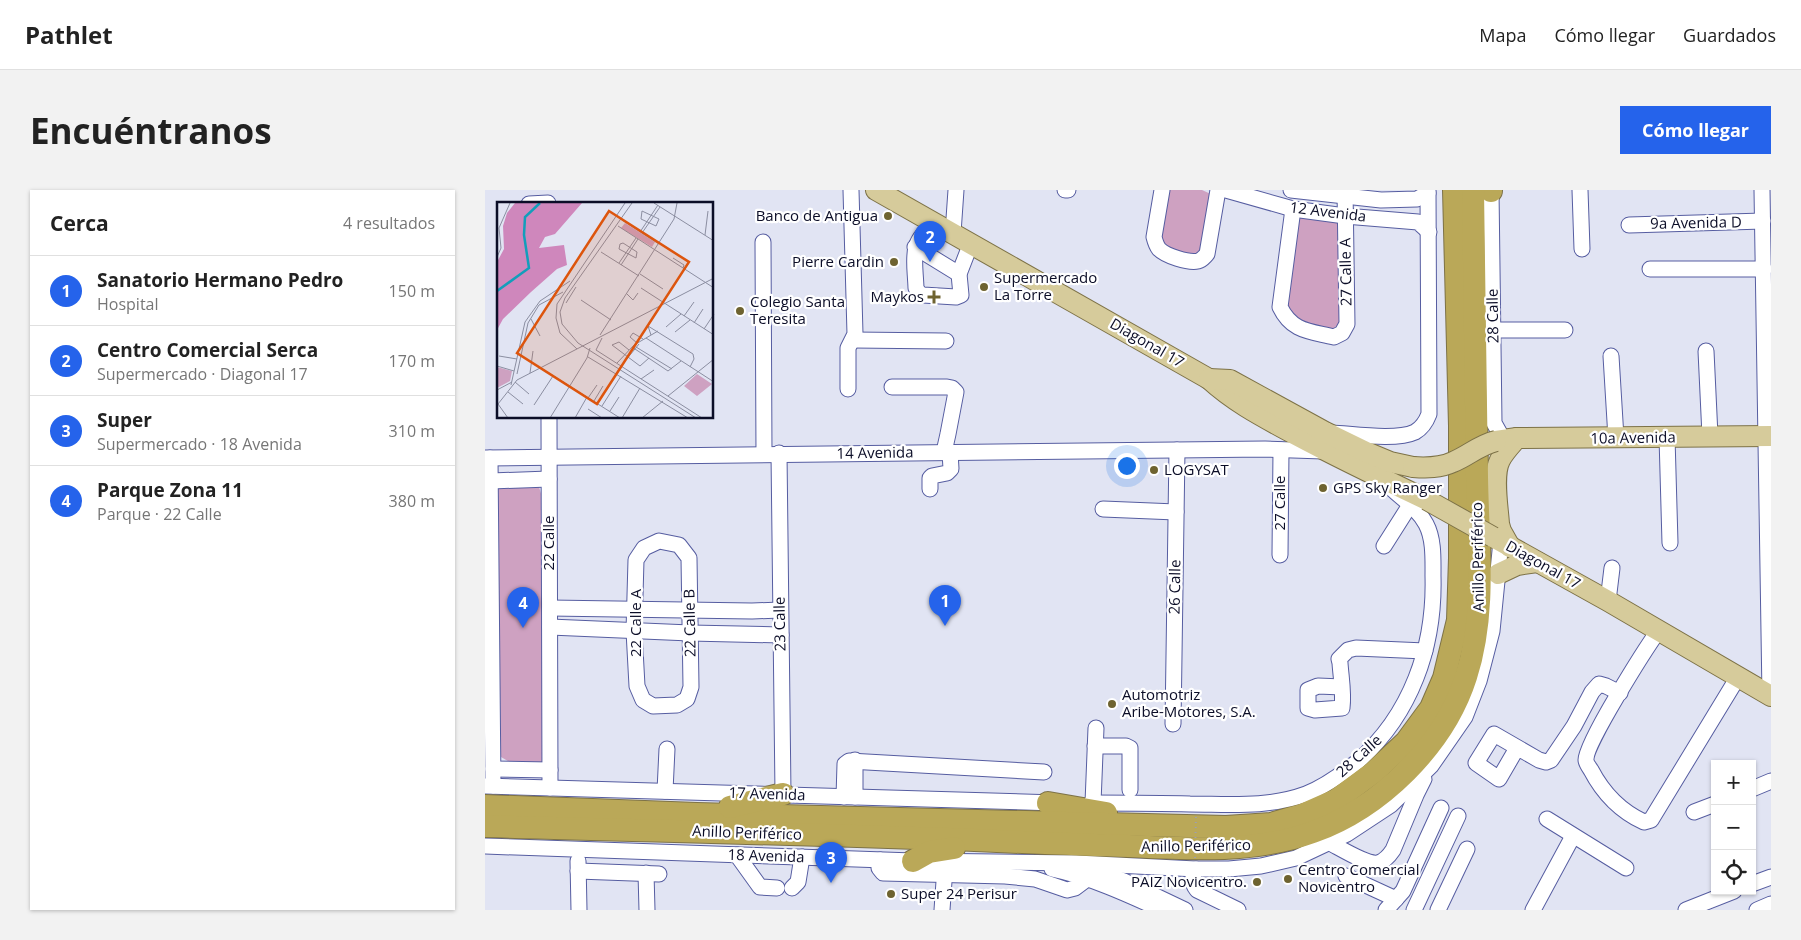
<!DOCTYPE html>
<html lang="es">
<head>
<meta charset="utf-8">
<style>
	body { margin:0; font-family:"Open Sans",sans-serif; background:#f2f2f2; color:#222 }
	.controls { position:absolute; right:15px; bottom:15px; display:grid; overflow:hidden; border-radius:0px; box-shadow:0 1px 4px #0004 }
	.controls button { width:45px; height:45px; display:grid; place-items:center; padding:0; border:0; border-bottom:1px solid #e0e0e0; background:#fff; color:#222; font:25px sans-serif }
	.you { position:absolute; left:641px; top:275px; width:18px; height:18px; margin:-12px; border:4px solid #fff; border-radius:50%; background:#1a73e8; box-shadow:0 0 0 8px #1a73e833 }
	.badge { display:grid; place-items:center; width:32px; height:32px; border-radius:50%; background:#2563eb; color:#fff; font-size:16px; font-weight:700 }
	.pin { position:absolute; translate:-50% -41px; filter:drop-shadow(0 1px 2px #0008) }
	.pin::after { content:''; position:absolute; top:26px; width:18px; height:15px; background:inherit; clip-path:polygon(0 0,100% 0,50% 100%) }
	.list { margin:0; padding:0; list-style:none }
	h2 { display:flex; justify-content:space-between; align-items:center; height:65px; margin:0; padding:0 20px; font-size:21px }
	h2 small { font-size:16px; font-weight:400; color:#767676 }
	.list li { display:grid; grid-template-columns:32px 1fr auto; gap:15px; align-items:center; box-sizing:border-box; height:70px; padding:0 20px; border-top:1px solid #e0e0e0 }
	.list b { display:block; font-size:19px; white-space:nowrap }
	.list p { margin:0; font-size:16px; white-space:nowrap; color:#767676 }
	.list em { font-size:16px; font-style:normal; color:#767676 }
	.icon { flex:none; width:28px; height:28px; fill:none; stroke:currentColor; stroke-width:2; stroke-linecap:round; stroke-linejoin:round }
	.map { position:relative; flex:none; width:1286px; height:720px; overflow:hidden; border-radius:0px }
	header { display:flex; align-items:center; gap:30px; box-sizing:border-box; height:70px; padding:0 25px; background:#fff; border-bottom:1px solid #e0e0e0 }
	header strong { font-size:24px }
	nav { display:flex; gap:28px; margin-inline-start:auto; font-size:18px }
	.intro { display:flex; align-items:center; justify-content:space-between; box-sizing:border-box; height:120px; padding:0 30px }
	h1 { margin:0; font-size:35px }
	.button { padding:12px 22px; border-radius:0px; background:#2563eb; color:#fff; font-size:18px; font-weight:700 }
	main { display:flex; gap:30px; padding:0 30px }
	aside { flex:1; background:#fff; border-radius:0px; box-shadow:0 1px 4px #0004 }
	.map>svg:first-child { display:block }
	.green { fill:#cea1c1 }
	.lines { fill:none; stroke-linecap:round; stroke-linejoin:round }
	.minor-casing { stroke:#565da1; stroke-width:17 }
	.major-casing { stroke:#7d7247; stroke-width:22 }
	.highway-casing { stroke:#7d7247; stroke-width:24 }
	.minor { stroke:#fff; stroke-width:15 }
	.major { stroke:#d6cb9b; stroke-width:20 }
	.highway { stroke:#baa858; stroke-width:22 }
	.major-bridge-casing { stroke:#7d7247; stroke-width:22; stroke-linecap:butt }
	.path-bridge { stroke:#9c9fb2; stroke-width:2; stroke-dasharray:1 4; stroke-linecap:butt }
	.major-bridge { stroke:#d6cb9b; stroke-width:20 }
	.poi-dot { fill:#6e6330; stroke:#fff; stroke-width:2 }
	.labels { text-anchor:middle; stroke-width:4.5; stroke-linejoin:round; paint-order:stroke }
	.street-label { font-size:15px; fill:#0b0d27; stroke:#fff }
	.poi-label { font-size:15px; fill:#0b0d27; stroke:#fff; text-anchor:start }
	.inset-river { fill:none; stroke:#139ebb; stroke-width:2.5 }
	.inset-road { fill:none; stroke:#8b8ea1; stroke-width:1 }
	.view { fill:#dd550d; fill-opacity:0.15; stroke:#dd550d; stroke-width:2.5 }
	.inset-edge { fill:none; stroke:#0b0d27; stroke-width:2.5 }
</style>
</head>
<body>
<header>
<strong>Pathlet</strong>
<nav><a>Mapa</a><a>Cómo llegar</a><a>Guardados</a></nav>
</header>
<div class="intro"><h1>Encuéntranos</h1><a class="button">Cómo llegar</a></div>
<main>
<aside>
<h2>Cerca<small>4 resultados</small></h2>
<ul class="list">
<li><span class="badge">1</span><div><b>Sanatorio Hermano Pedro</b><p>Hospital</p></div><em>150 m</em></li>
<li><span class="badge">2</span><div><b>Centro Comercial Serca</b><p>Supermercado · Diagonal 17</p></div><em>170 m</em></li>
<li><span class="badge">3</span><div><b>Super</b><p>Supermercado · 18 Avenida</p></div><em>310 m</em></li>
<li><span class="badge">4</span><div><b>Parque Zona 11</b><p>Parque · 22 Calle</p></div><em>380 m</em></li>
</ul>
</aside>
<div class="map">
<svg width="1286" height="720" viewBox="0 0 1286 720">
	<rect width="100%" height="100%" fill="#e1e4f3"/>
	<g class="green">
		<polygon points="683,0 717,0 728,5 715,71 672,58"/>
		<polygon points="813,27 854,33 856,132 848,139 810,130 801,118"/>
		<polygon points="54,297 58,310 65,572 38,580 16,567 12,298"/>
	</g>
	<g class="lines">
		<g class="minor-casing">
			<g id="minor">
				<polyline points="580,0 583,0"/>
				<path d="M 677,0 L 669,47 C 670,51 671,55 674,59 C 681,66 703,73 713,71 C 717,70 719,67 722,64 L 733,0"/>
				<polyline points="741,0 808,19 860,26 933,32 944,42"/>
				<polyline points="806,0 896,10 932,9 943,3"/>
				<polyline points="1006,0 1009,233 1018,249"/>
				<polyline points="1095,0 1097,59"/>
				<polyline points="1277,0 1285,505"/>
				<polyline points="44,14 63,13"/>
				<path d="M 808,19 L 795,117 C 807,142 825,141 849,147 L 857,143 L 862,134 L 860,0"/>
				<path d="M 451,34 C 423,51 430,69 431,98 L 434,103 L 438,105 L 471,107 L 476,105 L 474,84 L 486,53"/>
				<polyline points="1144,35 1278,31"/>
				<polyline points="468,43 471,0"/>
				<polyline points="278,52 279,264"/>
				<polyline points="430,57 474,84"/>
				<polyline points="1165,79 1279,79"/>
				<polyline points="1008,140 1080,140"/>
				<polyline points="368,150 461,151"/>
				<polyline points="1221,161 1225,246"/>
				<polyline points="1126,166 1131,248"/>
				<polyline points="407,197 462,197 467,198 471,202 463,244 459,262"/>
				<polyline points="363,199 363,158 370,144 366,0"/>
				<polyline points="64,228 65,598"/>
				<path d="M 847,243 C 868,244 911,251 930,242 C 937,238 941,232 944,224 L 943,0"/>
				<polyline points="1182,247 1185,353"/>
				<polyline points="294,263 298,604"/>
				<polyline points="0,268 780,259 838,261"/>
				<polyline points="5,268 8,596"/>
				<polyline points="6,291 64,289"/>
				<polyline points="445,299 445,288 447,286 462,283 466,279 465,262"/>
				<polyline points="618,319 691,322"/>
				<polygon points="174,351 194,355 204,368 206,497 202,509 192,515 168,516 158,510 152,496 149,441 151,370 159,358"/>
				<polyline points="899,356 925,315"/>
				<polyline points="795,365 796,260"/>
				<polyline points="1123,411 1127,378"/>
				<polyline points="65,418 267,421 295,420"/>
				<polyline points="65,437 205,443 296,445"/>
				<path d="M 1174,440 C 1161,458 1100,554 1101,570 C 1101,573 1104,577 1106,580 C 1118,603 1135,621 1159,632 L 1166,630 L 1253,487"/>
				<path d="M 857,497 L 833,496 L 823,500 L 823,518 L 830,520 L 857,518 C 859,503 856,488 855,473 L 854,469 L 863,460 L 871,458 L 940,461"/>
				<polyline points="688,534 692,260"/>
				<polyline points="610,556 641,556 645,558 645,600"/>
				<polyline points="1032,558 1014,589 991,573 1009,544 1054,570 1061,572 1066,570 1089,536 1107,502 1114,494 1121,496 1135,503"/>
				<polyline points="370,570 370,607"/>
				<polyline points="8,579 65,580"/>
				<polyline points="0,596 571,613"/>
				<polyline points="1267,599 1286,591"/>
				<polyline points="180,601 182,559"/>
				<polyline points="359,607 360,574 364,571 559,582"/>
				<path d="M 606,613 C 639,613 672,613 705,614 C 744,614 783,618 821,604 C 839,597 857,584 872,572 C 926,525 950,457 948,386 C 948,369 949,349 941,334 C 933,319 919,310 907,299"/>
				<polyline points="608,613 611,538"/>
				<polyline points="1209,622 1230,614"/>
				<polyline points="1062,629 1141,678"/>
				<path d="M 845,653 C 855,658 882,675 893,673 C 900,671 904,666 908,660 L 931,605 L 939,589"/>
				<polyline points="0,656 428,671 591,673 711,679 744,679 776,676 811,668 862,644 906,615 946,576 980,527 994,491 1007,441 1016,351"/>
				<polyline points="252,665 275,697 292,698"/>
				<polyline points="395,670 394,678 398,683 520,686 550,689 582,700 590,698 602,689"/>
				<polyline points="93,671 94,720"/>
				<polyline points="604,678 639,691 700,720"/>
				<path d="M 567,679 C 605,687 642,704 677,720"/>
				<path d="M 711,679 C 707,688 706,692 712,700 L 753,720"/>
				<polyline points="93,681 174,684"/>
				<polyline points="161,683 162,720"/>
				<polyline points="861,686 911,709"/>
				<polyline points="1267,694 1286,687"/>
				<polyline points="307,698 313,692 317,667"/>
				<polyline points="457,720 460,677"/>
				<polyline points="901,720 918,701 956,618"/>
				<polyline points="929,720 973,626"/>
				<polyline points="953,720 982,659"/>
				<polyline points="1048,720 1088,646"/>
				<polyline points="1201,720 1249,701"/>
				<polyline points="1272,720 1286,714"/>
			</g>
		</g>
		<g class="major-casing">
			<g id="major">
				<path d="M 391,0 L 724,189 C 750,213 780,228 811,245 C 854,268 898,289 942,310"/>
				<polyline points="724,189 745,190 840,242 881,262 905,272 928,277"/>
				<polyline points="1011,251 1032,248 1286,246"/>
				<polyline points="1008,347 1123,411 1286,506"/>
				<path d="M 1025,357 L 1016,341 L 1014,334 C 1013,317 1007,285 1015,270 C 1019,262 1026,255 1032,248"/>
				<polyline points="1013,384 1032,375 1052,372"/>
			</g>
		</g>
		<g class="highway-casing">
			<g id="highway">
				<polyline points="1006,0 1006,1"/>
				<polyline points="563,613 621,623"/>
				<polyline points="0,616 212,624 741,637 786,634 817,625 851,610 889,582 921,552 946,518 959,488 973,430 975,368 975,236 969,0"/>
				<polyline points="245,617 298,604"/>
				<path d="M 0,636 C 171,641 341,644 512,651 C 556,653 600,655 644,656 C 704,659 770,663 828,642 C 895,618 959,556 981,487 C 1002,422 993,354 992,287 C 990,191 990,96 988,0"/>
				<polyline points="428,671 444,662 469,658"/>
			</g>
		</g>
		<use href="#minor" class="minor"/>
		<use href="#major" class="major"/>
		<use href="#highway" class="highway"/>
		<g class="major-bridge-casing">
			<g id="major-bridge">
				<path d="M 928,277 C 942,278 955,278 968,272 C 983,266 994,255 1011,251"/>
				<polyline points="942,310 1008,347"/>
			</g>
		</g>
		<polyline class="path-bridge" points="710,668 711,625"/>
		<use href="#major-bridge" class="major-bridge"/>
	</g>
	<g class="poi-dot">
		<circle cx="403" cy="26" r="5"/>
		<circle cx="409" cy="72" r="5"/>
		<circle cx="499" cy="97" r="5"/>
		<path d="M446.5 99.5h5v5h5v5h-5v5h-5v-5h-5v-5h5z"/>
		<circle cx="255" cy="121" r="5"/>
		<circle cx="669" cy="280" r="5"/>
		<circle cx="838" cy="298" r="5"/>
		<circle cx="627" cy="514" r="5"/>
		<circle cx="803" cy="689" r="5"/>
		<circle cx="772" cy="692" r="5"/>
		<circle cx="406" cy="704" r="5"/>
	</g>
	<g class="labels">
		<g class="street-label">
			<text transform="translate(843 22) rotate(7)" y="5">12 Avenida</text>
			<text transform="translate(1211 33) rotate(-1)" y="5">9a Avenida D</text>
			<text transform="translate(861 82) rotate(-91)" y="5">27 Calle A</text>
			<text transform="translate(1008 126) rotate(-91)" y="5">28 Calle</text>
			<text transform="translate(662 153) rotate(30)" y="5">Diagonal 17</text>
			<text transform="translate(1148 248) rotate(-1)" y="5">10a Avenida</text>
			<text transform="translate(390 263) rotate(-1)" y="5">14 Avenida</text>
			<text transform="translate(795 313) rotate(-90)" y="5">27 Calle</text>
			<text transform="translate(64 353) rotate(-90)" y="5">22 Calle</text>
			<text transform="translate(993 367) rotate(-91)" y="5">Anillo Periférico</text>
			<text transform="translate(1058 375) rotate(29)" y="5">Diagonal 17</text>
			<text transform="translate(690 397) rotate(-89)" y="5">26 Calle</text>
			<text transform="translate(151 433) rotate(-90)" y="5">22 Calle A</text>
			<text transform="translate(205 433) rotate(-91)" y="5">22 Calle B</text>
			<text transform="translate(295 434) rotate(-91)" y="5">23 Calle</text>
			<text transform="translate(874 566) rotate(-42)" y="5">28 Calle</text>
			<text transform="translate(282 604) rotate(2)" y="5">17 Avenida</text>
			<text transform="translate(262 643) rotate(2)" y="5">Anillo Periférico</text>
			<text transform="translate(711 656) rotate(-1)" y="5">Anillo Periférico</text>
			<text transform="translate(281 666) rotate(2)" y="5">18 Avenida</text>
		</g>
		<g class="poi-label">
			<text x="393" y="31" text-anchor="end">Banco de Antigua</text>
			<text x="399" y="77" text-anchor="end">Pierre Cardin</text>
			<text x="509" y="93">Supermercado<tspan x="509" dy="17">La Torre</tspan></text>
			<text x="439" y="112" text-anchor="end">Maykos</text>
			<text x="265" y="117">Colegio Santa<tspan x="265" dy="17">Teresita</tspan></text>
			<text x="679" y="285">LOGYSAT</text>
			<text x="848" y="303">GPS Sky Ranger</text>
			<text x="637" y="510">Automotriz<tspan x="637" dy="17">Aribe-Motores, S.A.</tspan></text>
			<text x="813" y="685">Centro Comercial<tspan x="813" dy="17">Novicentro</tspan></text>
			<text x="762" y="697" text-anchor="end">PAIZ Novicentro.</text>
			<text x="416" y="709">Super 24 Perisur</text>
		</g>
	</g>
	<g transform="translate(12 12)">
		<rect width="216" height="216" fill="#e1e4f3"/>
		<path d="M 128,21 L 158,40 L 155,45 L 124,26 ZM 0,165 L 15,169 L 13,179 L 0,186 ZM 200,172 L 215,182 L 200,194 L 187,184 Z" fill="#cea1c1"/>
		<path d="M 18,1 L 85,1 L 58,32 L 48,35 L 42,46 L 67,43 L 70,63 L 60,67 L 34,90 L 6,117 L 0,128 L 0,60 L 7,47 L 6,24 L 10,11 Z" fill="#cf87bc"/>
		<path class="inset-river" d="M 0,89 L 32,66 L 27,33 L 28,15 L 43,1"/>
		<path class="inset-road" d="M 135,1 L 68,96 L 63,110 L 65,122 L 81,141 L 199,216M 157,1 L 217,39M 145,9 L 162,17 L 159,24 L 144,17 ZM 125,18 L 162,42M 121,24 L 217,86M 143,30 L 161,3M 145,31 L 163,5M 208,33 L 211,9M 126,41 L 140,50 L 139,56 L 122,47 L 123,42 ZM 104,50 L 142,74M 0,55 L 4,46 L 2,26 L 13,1M 176,56 L 187,63 L 186,66M 122,61 L 139,36M 124,63 L 141,37M 143,72 L 166,87M 144,86 L 217,133M 130,92 L 136,98 L 141,91M 84,98 L 114,118M 69,101 L 79,85M 187,114 L 197,100M 34,117 L 43,134M 197,121 L 206,107M 169,125 L 184,112M 207,127 L 217,112M 178,130 L 193,118M 103,133 L 177,17 L 180,1M 154,133 L 151,124 L 196,152 L 197,157 L 193,165M 105,136 L 99,148 L 205,216M 149,136 L 217,180M 140,141 L 133,135 L 136,131 L 146,137M 135,145 L 171,169 L 184,159M 139,145 L 175,167M 80,147 L 63,131 L 59,116 L 60,102 L 128,1M 132,148 L 122,140 L 115,143 L 143,164 L 152,156M 2,154 L 20,157M 91,155 L 191,216M 120,161 L 137,143 L 161,129M 0,164 L 17,169M 124,164 L 142,142M 44,166 L 123,216M 33,171 L 36,149M 20,172 L 31,121 L 42,103 L 66,90M 144,177 L 157,168M 18,180 L 32,192M 14,183 L 28,120 L 43,99 L 73,79M 0,188 L 15,180M 11,190 L 26,202M 171,194 L 217,157M 91,196 L 100,183M 97,199 L 106,184M 37,203 L 56,174M 105,204 L 124,174M 91,207 L 105,216M 113,209 L 122,195M 11,216 L 1,202 L 20,178 L 217,76M 53,216 L 90,156 L 93,146M 78,216 L 90,195M 125,216 L 143,186M 145,216 L 166,199"/>
		<path class="view" d="M 112,9 L 192,60 L 100,202 L 20,151 Z"/>
		<rect width="216" height="216" class="inset-edge"/>
	</g>
</svg>
<div class="controls">
<button>+</button>
<button>−</button>
<button><svg class="icon" aria-label="locate" viewBox="0 0 24 24"><circle cx="12" cy="12" r="6"/><path d="M12 2v4M12 18v4M2 12h4M18 12h4"/></svg></button>
</div>
<div class="you"></div>
<div class="pin badge" style="left:460px;top:436px">1</div>
<div class="pin badge" style="left:445px;top:72px">2</div>
<div class="pin badge" style="left:346px;top:693px">3</div>
<div class="pin badge" style="left:38px;top:438px">4</div>
</div>
</main>
</body>
</html>
